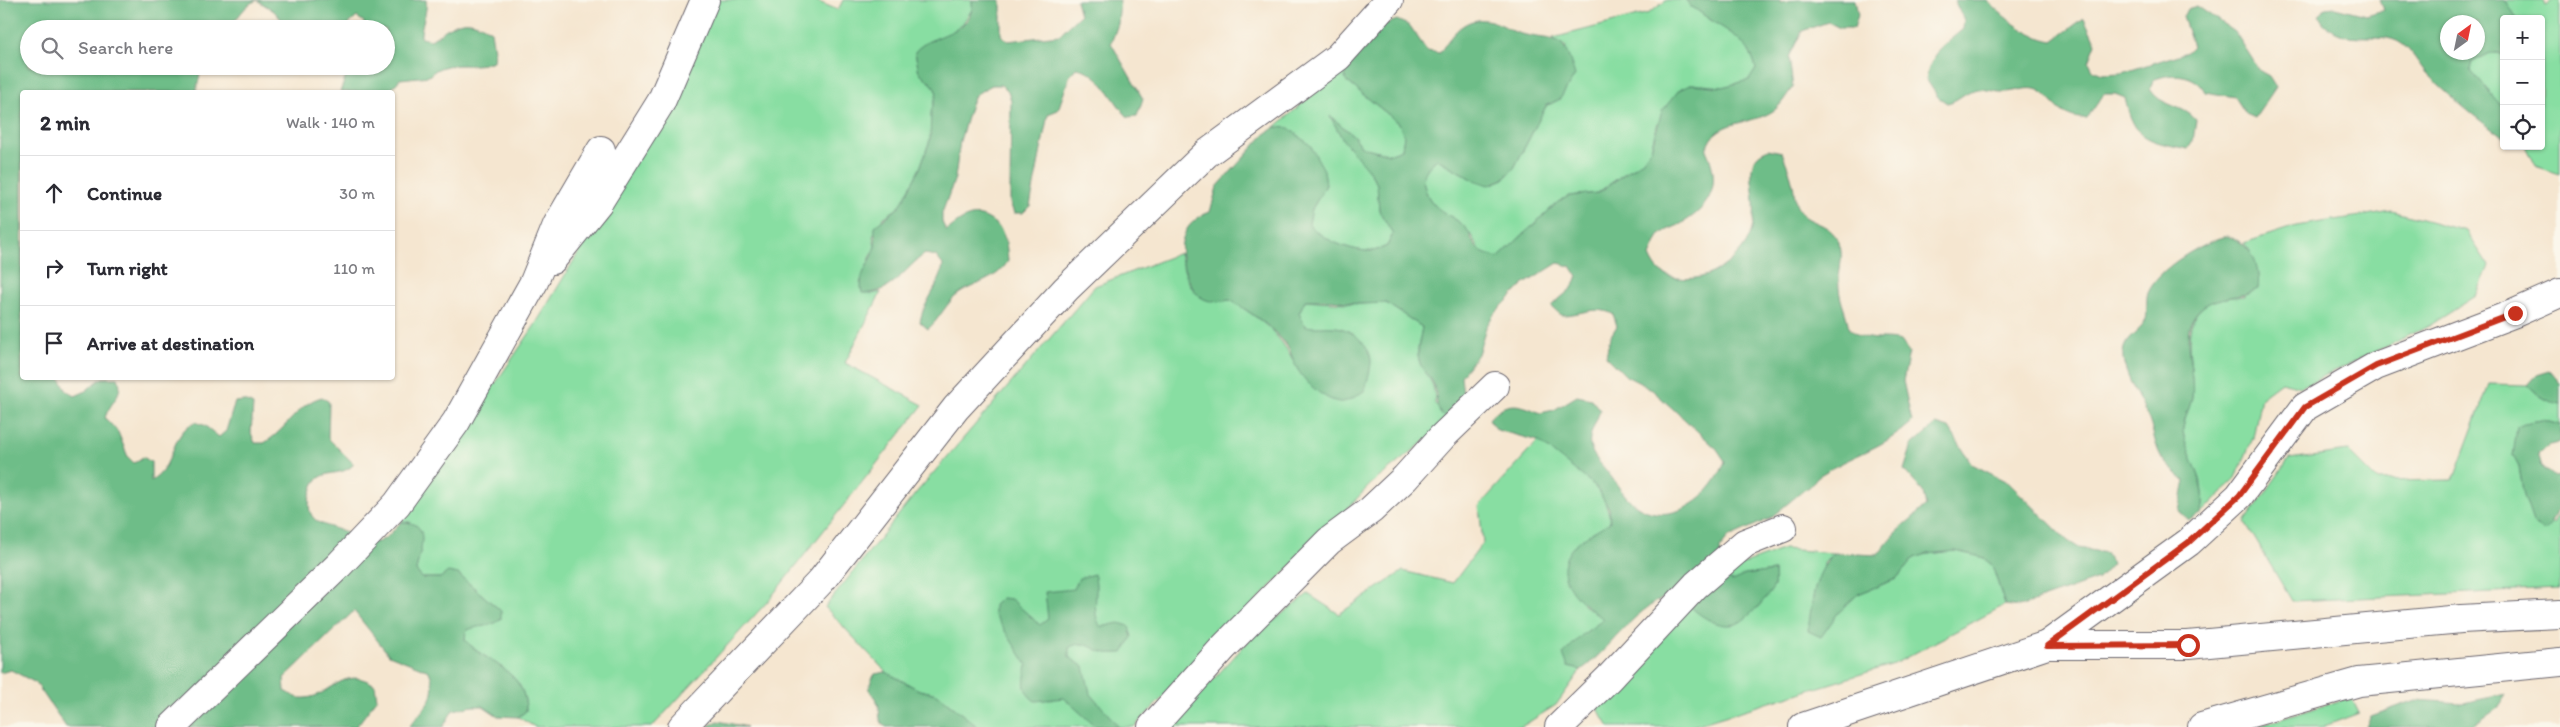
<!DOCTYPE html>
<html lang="en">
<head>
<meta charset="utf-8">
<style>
	body { margin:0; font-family:Itim,sans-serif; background:#f2f2f3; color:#2b2b33 }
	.controls { position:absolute; right:15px; top:15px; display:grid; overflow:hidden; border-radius:5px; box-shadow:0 1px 4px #0004 }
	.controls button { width:45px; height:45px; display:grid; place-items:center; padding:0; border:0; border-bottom:1px solid #e1e1e2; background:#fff; color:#2b2b33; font:25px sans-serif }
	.compass { position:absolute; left:2440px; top:15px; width:45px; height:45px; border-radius:50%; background:#fff; box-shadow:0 1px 4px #0004; rotate:33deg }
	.stop { position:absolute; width:15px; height:15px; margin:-11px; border:4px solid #c8321e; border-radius:50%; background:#fff }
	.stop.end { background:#c8321e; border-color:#fff; box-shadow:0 1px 5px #0008 }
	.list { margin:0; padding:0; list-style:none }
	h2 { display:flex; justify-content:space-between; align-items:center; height:65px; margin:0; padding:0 20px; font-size:21px }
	h2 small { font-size:16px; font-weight:400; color:#7c7c81 }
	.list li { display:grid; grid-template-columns:32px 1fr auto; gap:15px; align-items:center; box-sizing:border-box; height:75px; padding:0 20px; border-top:1px solid #e1e1e2 }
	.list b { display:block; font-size:19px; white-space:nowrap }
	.list em { font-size:16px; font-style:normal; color:#7c7c81 }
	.icon { flex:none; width:28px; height:28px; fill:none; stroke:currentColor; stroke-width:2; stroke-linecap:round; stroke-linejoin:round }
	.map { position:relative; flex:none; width:2560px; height:727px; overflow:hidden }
	.search { position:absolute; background:#fff; box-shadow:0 1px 4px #0004; left:20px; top:20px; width:375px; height:55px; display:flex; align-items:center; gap:12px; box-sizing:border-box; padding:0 18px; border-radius:28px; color:#7c7c81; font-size:19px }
	.panel { position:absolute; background:#fff; box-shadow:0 1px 4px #0004; left:20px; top:90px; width:375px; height:290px; border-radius:5px }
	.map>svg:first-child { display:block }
	.green { fill:#88dea2; stroke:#55806e }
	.forest { fill:#6ebd88; stroke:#487062; fill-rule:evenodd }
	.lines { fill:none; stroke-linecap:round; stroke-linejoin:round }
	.minor-casing { stroke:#6c676f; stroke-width:30 }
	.tertiary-casing { stroke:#6c676f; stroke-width:30 }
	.minor { stroke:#fff; stroke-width:28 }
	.tertiary { stroke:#fff; stroke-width:28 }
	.route { stroke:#c8321e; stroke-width:6 }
</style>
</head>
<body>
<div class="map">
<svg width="2560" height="727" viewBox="0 0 2560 727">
	<rect width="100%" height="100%" fill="#fbf7ec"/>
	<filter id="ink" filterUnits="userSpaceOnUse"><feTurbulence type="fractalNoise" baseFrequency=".02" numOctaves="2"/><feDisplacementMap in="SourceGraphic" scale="10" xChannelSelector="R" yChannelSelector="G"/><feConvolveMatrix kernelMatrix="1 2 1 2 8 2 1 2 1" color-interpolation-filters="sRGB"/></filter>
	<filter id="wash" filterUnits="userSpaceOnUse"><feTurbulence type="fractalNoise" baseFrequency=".0096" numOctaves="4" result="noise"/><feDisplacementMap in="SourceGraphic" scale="20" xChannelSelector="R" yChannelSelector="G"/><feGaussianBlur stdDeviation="1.12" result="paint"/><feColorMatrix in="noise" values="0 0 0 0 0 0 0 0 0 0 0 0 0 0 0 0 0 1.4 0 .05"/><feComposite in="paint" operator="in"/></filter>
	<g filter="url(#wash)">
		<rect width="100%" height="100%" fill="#f5e6d0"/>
		<g class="green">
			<path d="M 714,0 L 814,0 L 838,10 L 843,0 L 972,0 L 973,8 L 963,23 L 948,35 L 929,41 L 915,52 L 919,72 L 933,85 L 937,93 L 930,140 L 920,168 L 903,201 L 898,208 L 883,218 L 873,236 L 875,246 L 860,283 L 871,294 L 881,292 L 845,363 L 923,405 L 768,601 L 652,727 L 535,727 L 518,717 L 526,711 C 526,669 488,665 465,640 L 466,631 L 475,626 L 485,626 L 501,611 L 458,574 L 440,578 L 422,578 L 416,571 L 418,561 L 410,522 L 401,522 L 535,325 L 641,149 Z"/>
			<path d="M 1667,0 L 1686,0 C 1689,6 1696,9 1701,13 C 1725,32 1750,36 1756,69 L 1749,81 L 1722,87 L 1692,84 L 1657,124 L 1651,149 L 1642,161 L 1597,193 L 1569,196 L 1558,202 L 1498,258 C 1473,252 1481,248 1468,231 C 1454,212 1431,215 1424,185 C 1421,173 1429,166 1437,159 L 1474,180 L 1489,185 L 1504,179 L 1514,168 L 1546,106 L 1560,99 L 1566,47 L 1553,38 L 1649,13 Z"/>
			<polygon points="2505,0 2543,0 2545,5 2553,0 2560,0 2560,174 2535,166 2525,146 2541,146 2541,19 2517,19"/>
			<polygon points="2489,53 2499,53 2504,56 2504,109 2469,70 2472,62"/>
			<path d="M 1347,65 L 1345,80 L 1399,123 L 1404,135 L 1402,149 L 1389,154 L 1362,147 L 1354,136 L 1331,117 L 1370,172 L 1377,184 L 1379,210 L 1393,234 L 1387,246 C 1382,248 1376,251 1372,251 C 1351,252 1321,239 1308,224 L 1312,209 L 1326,185 L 1289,128 L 1275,127 Z"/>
			<path d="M 2392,211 L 2466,231 L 2489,266 L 2476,296 L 2429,326 L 2301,387 L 2281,382 L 2261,397 L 2253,438 L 2236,478 L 2201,514 C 2210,486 2191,464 2184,437 C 2180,421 2190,411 2192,396 C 2195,364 2174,315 2215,300 C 2224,297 2236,297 2245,296 L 2250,251 L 2244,243 L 2296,226 Z"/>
			<path d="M 1180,253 C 1186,283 1195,307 1230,300 C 1263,320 1282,335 1298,370 L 1334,327 L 1319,329 L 1305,326 L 1299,313 L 1305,300 L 1359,304 L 1386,303 L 1422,327 C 1421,336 1417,347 1418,355 C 1421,376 1436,375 1435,404 L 1455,417 L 1371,484 L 1134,727 L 978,727 L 937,694 L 919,690 L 886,672 L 825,607 L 916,493 L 1095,286 Z"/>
			<path d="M 2489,384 L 2528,385 C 2538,395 2545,401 2560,404 L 2560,425 L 2542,420 L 2529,422 L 2513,455 L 2519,467 L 2524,496 L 2554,525 L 2560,512 L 2560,589 L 2292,601 L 2245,522 L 2289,459 L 2348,451 L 2378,481 L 2453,480 Z"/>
			<path d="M 1538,441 C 1565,462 1608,484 1610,522 L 1575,545 L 1583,605 L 1605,619 L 1582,635 L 1568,667 L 1581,670 L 1556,705 L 1521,727 L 1170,727 L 1252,637 L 1308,594 L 1339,614 L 1403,571 L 1453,583 L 1483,543 L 1479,506 Z"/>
			<polygon points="1784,549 1834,553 1824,563 1820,637 1838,613 1858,594 1896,579 1914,558 1927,554 1955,551 1982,557 1992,565 2005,605 1894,664 1689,727 1609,727 1590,696 1686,605 1758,607 1774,586 1774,571 1745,575 1732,582 1721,573"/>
			<polygon points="2351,697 2359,713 2322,727 2255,727"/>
		</g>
		<g class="forest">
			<path d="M 0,0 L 426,0 C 428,13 420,25 421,38 L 431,40 C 454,24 463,13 491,31 L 494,51 L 493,61 C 471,71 446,57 429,76 L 400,79 L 389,92 L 340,92 L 350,66 L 386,66 L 386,29 L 364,29 L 364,22 L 357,17 L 343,29 L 294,29 L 286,25 L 274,11 L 257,0 C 241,6 239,22 224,29 L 29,29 L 29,66 L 202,66 L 196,92 L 22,92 L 22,378 L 60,378 L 66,390 L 75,396 L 84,392 L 102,378 L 118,378 C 125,394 109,403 105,418 L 118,432 L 128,457 L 134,463 L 143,457 L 151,462 L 151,481 C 175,468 170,433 195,422 L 204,425 L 219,437 L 226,431 L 235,402 L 245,401 L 253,405 L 251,433 L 255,443 L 264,443 C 287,430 298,403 322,397 L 329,402 L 328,438 L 354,464 C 343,476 331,470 319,478 C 313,482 312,489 310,495 C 304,526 327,524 348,533 L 345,541 L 378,542 L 387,537 L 401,522 C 434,521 419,552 416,571 L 422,578 L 440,578 L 448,572 L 458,574 L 501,611 L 501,619 C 490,629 478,624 466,631 L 465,640 C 488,665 526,669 526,711 L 518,717 L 498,716 L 483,706 L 473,706 L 453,710 L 443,727 L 409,727 C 424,707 440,698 429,671 L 389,655 L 354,611 L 284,678 L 285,691 C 289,693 295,697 299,698 C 330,701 341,663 375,685 L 377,699 L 356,727 L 66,727 L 36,683 L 11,670 L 0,673 Z"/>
			<path d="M 972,0 L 1001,0 L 1001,35 L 1008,41 L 1059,35 L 1080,15 L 1076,0 L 1120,0 L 1118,24 L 1111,43 L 1143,99 L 1137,116 L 1128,117 C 1112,101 1102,71 1076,68 L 1070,75 L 1058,110 L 1048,114 L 1030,206 L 1023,213 L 1014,213 L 1010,203 L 1010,192 L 1011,101 L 1008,92 L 1001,85 L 992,85 L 983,90 L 975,95 L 971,104 L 960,141 L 955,178 L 942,213 L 942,222 L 946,231 C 961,220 973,209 990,220 C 996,224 1001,228 1003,234 C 1007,242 1007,252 1008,261 C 997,280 977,282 960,293 C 946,302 940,319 928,329 L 920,322 C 923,301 941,286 943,265 L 936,256 L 925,254 C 904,268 891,296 862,293 C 857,270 873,264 875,246 C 876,239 874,233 875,226 L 898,208 L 903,201 L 920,168 L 930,140 L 931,112 L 937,93 L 933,85 L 919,72 L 915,52 C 928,33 976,36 972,0 Z"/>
			<path d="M 1686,0 L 1780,0 L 1780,2 L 1795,0 L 1855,0 L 1858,15 L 1854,28 L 1840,28 L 1828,22 L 1802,31 L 1789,57 L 1793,87 C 1787,94 1781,106 1773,111 C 1749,127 1715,117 1706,150 C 1721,181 1713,205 1684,222 C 1677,227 1666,229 1660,235 C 1656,239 1653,250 1650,256 C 1656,270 1662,276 1677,278 C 1696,280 1708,277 1724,266 C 1780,227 1737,176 1758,155 C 1761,152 1765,151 1768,149 L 1782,152 C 1785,161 1790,171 1792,181 C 1795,190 1794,203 1799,210 C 1809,226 1830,220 1839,243 C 1845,258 1837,273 1839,288 C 1840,302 1847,314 1849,329 C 1869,344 1880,336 1901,341 L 1909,352 L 1903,381 L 1912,422 C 1886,447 1850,456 1820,475 C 1813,479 1813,487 1804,490 L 1769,519 L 1729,537 L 1720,548 L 1721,573 L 1732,581 L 1745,575 L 1774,571 C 1774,575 1775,582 1774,586 C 1770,595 1746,621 1736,624 C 1715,630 1689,609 1679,593 C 1635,603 1615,646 1581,670 L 1568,667 L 1563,654 L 1582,635 L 1604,619 C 1581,604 1546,575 1575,545 C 1584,536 1599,529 1610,522 L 1609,508 L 1595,486 L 1538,441 L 1497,430 L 1489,419 C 1505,400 1519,403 1540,413 L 1554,410 L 1577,396 L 1591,399 L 1600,410 C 1597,422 1586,437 1591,449 C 1594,458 1604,467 1609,474 C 1617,484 1625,498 1637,506 C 1673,529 1714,495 1725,461 L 1717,449 L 1650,388 L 1626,376 L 1606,356 L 1610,337 L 1617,326 L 1613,314 C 1594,305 1582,315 1561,315 L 1551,306 L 1572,288 L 1578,277 L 1571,266 L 1558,263 L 1523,285 L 1494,314 L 1486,327 L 1478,354 L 1461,376 L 1464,406 L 1455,417 L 1441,415 C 1435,403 1438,400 1435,389 C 1433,380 1428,376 1423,369 C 1414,356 1420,341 1422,327 L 1386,303 L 1359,304 L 1333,300 L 1305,300 L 1299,313 L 1305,326 C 1316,328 1325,326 1336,327 C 1352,329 1372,346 1371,363 C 1370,372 1367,382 1365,390 C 1358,395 1349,402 1341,402 C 1326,402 1305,382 1298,370 C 1293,363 1292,353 1287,346 C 1273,327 1250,312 1230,300 C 1222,301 1212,303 1204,299 C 1195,295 1192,286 1188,278 C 1176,250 1179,223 1210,212 L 1217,187 L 1264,135 L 1275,127 L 1289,128 L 1310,145 L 1324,170 L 1326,185 L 1312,209 L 1309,224 C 1321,239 1351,252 1372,251 C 1376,251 1382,248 1387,246 L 1393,234 L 1379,210 L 1377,184 L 1370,172 L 1343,140 L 1330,116 L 1354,136 L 1362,147 L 1389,154 L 1402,149 L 1404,135 L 1399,123 L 1345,80 L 1347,65 L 1383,25 L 1397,20 L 1410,26 L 1427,51 L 1440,53 C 1453,31 1469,12 1497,23 C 1506,26 1512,32 1521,34 C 1561,43 1561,31 1575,75 L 1560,99 L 1546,106 L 1514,168 L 1503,179 L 1489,185 L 1474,180 L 1437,159 C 1429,166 1421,173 1424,185 C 1431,215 1454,212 1468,231 C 1470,234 1471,239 1473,242 C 1478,253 1488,255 1498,258 L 1558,202 L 1569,196 L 1598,193 L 1642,161 L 1651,149 L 1662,111 L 1679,90 L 1692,84 L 1722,87 L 1749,80 L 1756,69 C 1750,38 1724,31 1701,13 C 1696,9 1689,6 1686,0 Z"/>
			<path d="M 1954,0 L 1987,0 C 2004,18 2028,37 2053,41 L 2084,18 L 2096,44 L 2089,62 L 2093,70 L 2102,74 L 2122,73 L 2187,52 L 2193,46 L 2183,17 L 2187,9 L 2197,6 L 2235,32 L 2260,71 L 2269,76 L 2276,87 L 2255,118 L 2246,114 L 2235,97 L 2205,92 C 2196,73 2171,72 2153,80 L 2150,89 C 2160,107 2183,104 2196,120 L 2193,141 L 2188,149 C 2149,141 2134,141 2125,98 L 2115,94 L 2104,94 L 2087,118 C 2056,120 2053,94 2035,89 C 2025,87 2015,92 2005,92 C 1995,93 1983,87 1974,90 C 1964,92 1958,101 1947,103 L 1938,97 L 1926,79 C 1930,55 1945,44 1963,29 L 1964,20 Z"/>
			<path d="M 2380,0 L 2506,0 L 2517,19 L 2504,19 L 2504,56 L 2499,53 L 2489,53 L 2472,62 L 2470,70 L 2504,109 L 2504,138 C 2477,119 2450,97 2427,74 C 2419,65 2412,51 2402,44 C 2379,27 2337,51 2319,16 L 2325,8 L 2335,7 L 2366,15 L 2384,10 ZM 2448,22 L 2478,22 L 2478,52 L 2448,52 Z"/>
			<path d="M 2227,236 C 2251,243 2261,265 2258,289 C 2239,299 2220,295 2204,306 C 2197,311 2191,319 2189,328 C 2185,350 2195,374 2192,397 C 2190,411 2180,422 2184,437 C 2191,463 2210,486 2201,514 L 2189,520 L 2179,511 L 2185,481 C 2178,474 2169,468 2163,460 C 2155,447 2154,433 2149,420 C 2142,403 2121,370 2123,353 C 2124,338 2138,334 2145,322 C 2149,314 2145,301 2148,292 C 2158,268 2203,242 2227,236 Z"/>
			<path d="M 2550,371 L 2560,383 L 2560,404 C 2545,401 2538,395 2528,385 L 2537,375 Z"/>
			<path d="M 2542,420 L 2560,425 L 2560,443 L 2549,445 L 2538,453 L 2542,467 L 2554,477 L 2560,476 C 2560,500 2560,519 2543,532 L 2533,522 L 2524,496 L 2519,467 L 2513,456 L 2517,427 L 2529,422 Z"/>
			<path d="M 1936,424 L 1949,428 L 1972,464 L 2009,483 L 2068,541 L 2079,548 L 2106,553 L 2112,564 L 2098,579 L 2019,607 L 2005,605 L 1992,565 L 1982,557 L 1955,551 L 1927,554 L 1914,558 L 1896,579 L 1858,594 L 1838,613 L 1821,637 L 1808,631 C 1812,603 1813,575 1834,553 L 1878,555 L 1895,533 L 1926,506 L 1923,492 L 1904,470 L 1912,445 Z"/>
			<path d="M 1094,574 C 1100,591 1090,612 1101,627 L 1119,623 L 1129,626 L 1132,637 L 1123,653 C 1117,653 1108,654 1102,652 C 1089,647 1083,639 1069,648 L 1069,657 L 1084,667 L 1090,693 L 1119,727 L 1095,726 L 1064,698 L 1035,701 C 1021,691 1024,681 1027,665 L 994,614 L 994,605 L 1002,598 L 1011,599 L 1040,625 L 1048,619 L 1045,592 L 1074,589 L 1079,578 Z"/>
			<path d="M 886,672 L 919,690 L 937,694 L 978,727 L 886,727 C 878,721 880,716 879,708 C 877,693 862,694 875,674 Z"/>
			<polygon points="2507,694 2498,708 2471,727 2366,727 2371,716 2416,700 2462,703"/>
			<polygon points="718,721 747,727 706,727"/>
		</g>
	</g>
	<g filter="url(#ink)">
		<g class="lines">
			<g class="minor-casing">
				<g id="minor">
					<polyline points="552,260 598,203 661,102 705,0"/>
					<polyline points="2047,645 2189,542 2239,496 2305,407 2376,366 2515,313 2560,293"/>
					<polyline points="172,727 339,565 397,504 456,422 534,282 557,225 601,150"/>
					<polyline points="682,727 821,581 956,408 1066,289 1206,154 1338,57 1389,0"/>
					<polyline points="1152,727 1223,648 1329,541 1371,510 1405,478 1442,437 1495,386"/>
					<polyline points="1559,727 1609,678 1696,585 1745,543 1783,528"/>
					<polyline points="2202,727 2359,682 2560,662"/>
				</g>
			</g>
			<g class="tertiary-casing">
				<polyline id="tertiary" points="1803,727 2047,645 2188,645 2461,619 2560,614"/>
			</g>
			<use href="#minor" class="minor"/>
			<use href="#tertiary" class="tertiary"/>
		</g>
	</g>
	<g class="lines" filter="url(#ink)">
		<polyline class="route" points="2188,645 2047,646 2189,542 2239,496 2305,407 2376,366 2515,313"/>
	</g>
</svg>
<div class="controls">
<button>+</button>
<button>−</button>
<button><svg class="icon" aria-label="locate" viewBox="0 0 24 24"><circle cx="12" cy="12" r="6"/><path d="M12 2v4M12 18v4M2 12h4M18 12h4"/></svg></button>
</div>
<svg class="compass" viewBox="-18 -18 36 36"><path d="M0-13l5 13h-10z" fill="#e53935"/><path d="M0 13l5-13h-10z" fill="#7c7c81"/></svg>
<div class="stop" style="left:2188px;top:645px"></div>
<div class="stop end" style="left:2515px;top:313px"></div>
<div class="search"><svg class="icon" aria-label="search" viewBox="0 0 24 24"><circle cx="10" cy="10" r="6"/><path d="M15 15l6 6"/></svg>Search here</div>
<section class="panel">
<h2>2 min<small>Walk · 140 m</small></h2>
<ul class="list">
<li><svg class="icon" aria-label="ahead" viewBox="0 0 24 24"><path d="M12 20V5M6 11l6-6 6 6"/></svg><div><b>Continue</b></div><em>30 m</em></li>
<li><svg class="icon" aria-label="right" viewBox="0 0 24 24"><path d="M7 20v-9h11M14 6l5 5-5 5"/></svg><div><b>Turn right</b></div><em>110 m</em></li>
<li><svg class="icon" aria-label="arrive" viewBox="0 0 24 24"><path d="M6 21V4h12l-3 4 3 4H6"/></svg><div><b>Arrive at destination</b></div></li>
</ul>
</section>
</div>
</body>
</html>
